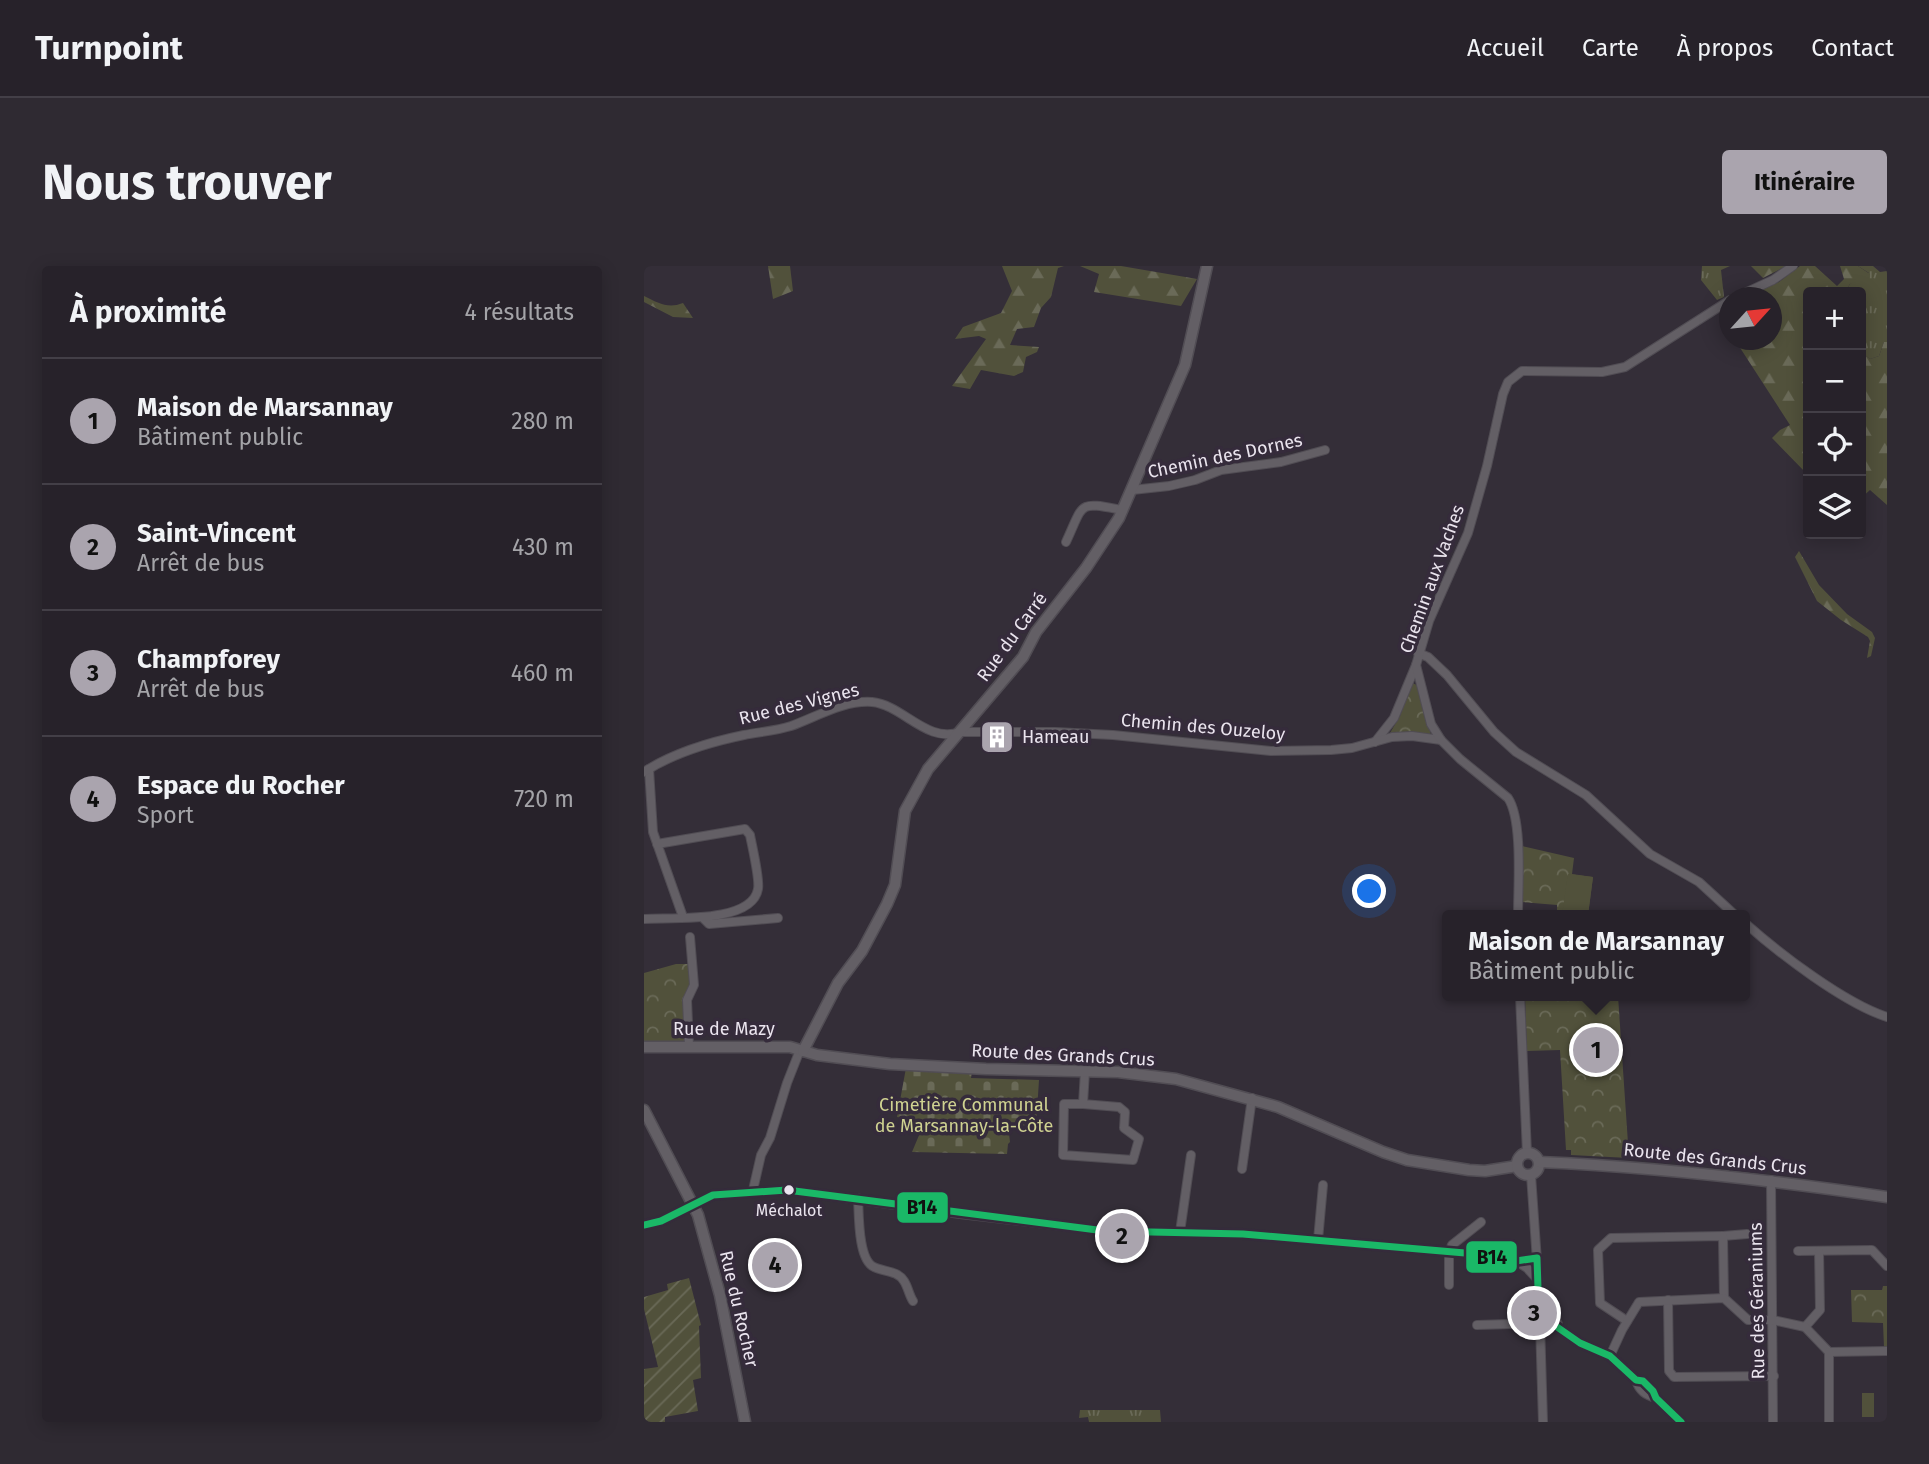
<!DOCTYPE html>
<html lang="fr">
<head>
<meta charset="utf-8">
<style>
	body { margin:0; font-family:"Fira Sans",sans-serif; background:#2f2a32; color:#f1f3f6 }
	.controls { position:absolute; right:21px; top:21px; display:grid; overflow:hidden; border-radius:7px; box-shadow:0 4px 18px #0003 }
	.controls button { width:63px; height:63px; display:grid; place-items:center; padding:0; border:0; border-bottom:2px solid #433f47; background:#27222a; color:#f1f3f6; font:35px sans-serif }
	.compass { position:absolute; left:1075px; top:21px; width:63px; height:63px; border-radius:50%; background:#27222a; box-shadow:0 4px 18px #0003; rotate:63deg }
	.you { position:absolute; left:726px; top:626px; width:24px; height:24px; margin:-18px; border:5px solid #fff; border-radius:50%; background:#1a73e8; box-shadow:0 0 0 10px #1a73e833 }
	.badge { display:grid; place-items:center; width:46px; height:46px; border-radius:50%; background:#aaa4ae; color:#111; font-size:23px; font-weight:700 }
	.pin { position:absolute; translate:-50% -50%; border:4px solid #fff; box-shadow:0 2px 7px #0006 }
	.popup { position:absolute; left:798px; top:644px; width:308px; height:91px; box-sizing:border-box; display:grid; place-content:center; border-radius:7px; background:#27222a; filter:drop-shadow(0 2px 5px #0005); font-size:23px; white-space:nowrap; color:#a4a4a8 }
	.popup b { font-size:26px; color:#f1f3f6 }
	.popup::after { content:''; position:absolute; left:50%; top:100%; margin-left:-14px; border:14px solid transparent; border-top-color:#27222a }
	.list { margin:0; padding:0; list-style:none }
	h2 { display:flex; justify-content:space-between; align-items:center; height:91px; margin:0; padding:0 28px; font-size:30px }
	h2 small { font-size:23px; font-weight:400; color:#a4a4a8 }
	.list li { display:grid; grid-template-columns:46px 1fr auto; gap:21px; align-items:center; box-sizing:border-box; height:126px; padding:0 28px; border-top:2px solid #433f47 }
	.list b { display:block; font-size:26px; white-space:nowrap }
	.list p { margin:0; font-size:23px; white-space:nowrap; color:#a4a4a8 }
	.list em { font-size:23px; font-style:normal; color:#a4a4a8 }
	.icon { flex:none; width:38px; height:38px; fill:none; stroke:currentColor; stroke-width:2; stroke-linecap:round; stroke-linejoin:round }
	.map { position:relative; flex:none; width:1243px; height:1156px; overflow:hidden; border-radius:7px }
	header { display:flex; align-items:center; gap:42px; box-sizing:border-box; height:98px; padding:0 35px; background:#27222a; border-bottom:2px solid #433f47 }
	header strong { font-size:33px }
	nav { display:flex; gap:38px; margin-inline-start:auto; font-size:24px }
	.intro { display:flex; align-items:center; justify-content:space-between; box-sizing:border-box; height:168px; padding:0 42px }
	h1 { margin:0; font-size:49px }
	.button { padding:18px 32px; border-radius:7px; background:#aaa4ae; color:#111; font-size:24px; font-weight:700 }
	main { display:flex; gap:42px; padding:0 42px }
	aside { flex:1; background:#27222a; border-radius:7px; box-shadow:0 4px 18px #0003 }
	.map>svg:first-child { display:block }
	.grass { fill:url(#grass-tufts) }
	.forest { fill:url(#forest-firs) }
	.cemetery { fill:url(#cemetery-stones) }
	.park { fill:url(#park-crowns) }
	.garden { fill:url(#garden-furrows) }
	.pitch { fill:#51513b }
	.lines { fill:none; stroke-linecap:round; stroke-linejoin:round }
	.street-casing { stroke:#514d54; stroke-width:10 }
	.secondary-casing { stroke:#514d54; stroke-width:13 }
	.street { stroke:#635f65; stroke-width:8 }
	.secondary { stroke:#635f65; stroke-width:10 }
	.bus-1-casing { stroke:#352b3b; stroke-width:12 }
	.bus-1 { stroke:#1ab867; stroke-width:7 }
	.bus-dot { fill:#eae4ee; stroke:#352b3b; stroke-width:2.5 }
	.labels { text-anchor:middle; stroke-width:7; stroke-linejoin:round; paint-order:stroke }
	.bus-label { font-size:16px; fill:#eae4ee; stroke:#352b3b }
	.street-label { font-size:18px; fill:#eae4ee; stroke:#352b3b }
	.poi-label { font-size:18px; fill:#eae4ee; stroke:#352b3b; text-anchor:start }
	.park-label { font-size:18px; fill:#cfd291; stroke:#352b3b }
	.line-badge { stroke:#352b3b; stroke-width:2.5 }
	.pale-badge-label { font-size:19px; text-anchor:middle; font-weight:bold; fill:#111 }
</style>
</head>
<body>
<header>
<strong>Turnpoint</strong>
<nav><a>Accueil</a><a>Carte</a><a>À propos</a><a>Contact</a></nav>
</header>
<div class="intro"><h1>Nous trouver</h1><a class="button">Itinéraire</a></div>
<main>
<aside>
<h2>À proximité<small>4 résultats</small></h2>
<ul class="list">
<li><span class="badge">1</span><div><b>Maison de Marsannay</b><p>Bâtiment public</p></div><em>280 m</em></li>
<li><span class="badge">2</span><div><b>Saint-Vincent</b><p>Arrêt de bus</p></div><em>430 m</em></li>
<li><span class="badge">3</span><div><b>Champforey</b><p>Arrêt de bus</p></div><em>460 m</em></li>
<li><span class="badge">4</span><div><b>Espace du Rocher</b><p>Sport</p></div><em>720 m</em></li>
</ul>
</aside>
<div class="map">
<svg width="1243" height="1156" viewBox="0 0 1243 1156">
	<defs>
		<pattern id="grass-tufts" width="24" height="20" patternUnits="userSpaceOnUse" patternTransform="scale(1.75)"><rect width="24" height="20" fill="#51513b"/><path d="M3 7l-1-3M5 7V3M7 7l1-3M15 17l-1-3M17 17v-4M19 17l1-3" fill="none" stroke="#6a6a58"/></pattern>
		<pattern id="forest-firs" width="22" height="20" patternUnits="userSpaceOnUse" patternTransform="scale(1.75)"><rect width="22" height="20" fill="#51513b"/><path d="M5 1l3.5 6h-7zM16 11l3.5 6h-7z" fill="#6a6a58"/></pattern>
		<pattern id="cemetery-stones" width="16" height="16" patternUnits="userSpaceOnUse" patternTransform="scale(1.75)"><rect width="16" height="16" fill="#51513b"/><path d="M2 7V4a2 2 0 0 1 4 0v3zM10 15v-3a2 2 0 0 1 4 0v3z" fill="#6a6a58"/></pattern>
		<pattern id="park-crowns" width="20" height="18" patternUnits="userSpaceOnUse" patternTransform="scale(1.75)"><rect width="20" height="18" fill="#51513b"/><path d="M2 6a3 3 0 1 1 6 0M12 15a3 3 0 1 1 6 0" fill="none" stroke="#6a6a58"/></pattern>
		<pattern id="garden-furrows" width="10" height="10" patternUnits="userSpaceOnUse" patternTransform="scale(1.75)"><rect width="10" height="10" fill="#51513b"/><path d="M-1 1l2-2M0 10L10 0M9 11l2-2" fill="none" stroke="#6a6a58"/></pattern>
	</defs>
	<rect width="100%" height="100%" fill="#342e38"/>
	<g class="grass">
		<polygon points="1058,0 1086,0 1077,4 1080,31 1073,34 1057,14"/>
		<polygon points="1214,0 1229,0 1236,6 1243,5 1243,76 1240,76 1235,90 1226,93 1217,86 1217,26 1201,26 1206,18 1225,7"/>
		<polygon points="436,1144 516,1144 517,1156 445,1156 444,1151 435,1152"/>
	</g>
	<g class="forest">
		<polygon points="124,0 146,0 149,25 129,33"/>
		<polygon points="358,0 420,0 414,2 407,31 397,42 390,61 373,63 366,79 395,81 393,86 382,91 379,106 370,110 337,104 326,123 308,120 342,73 335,70 311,73 319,61 357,47 368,25"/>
		<polygon points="436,0 477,0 553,13 537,40 450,26 455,8"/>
		<polygon points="1107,0 1142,0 1119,12"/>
		<polygon points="1156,0 1171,0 1193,20 1200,13 1196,0 1214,0 1226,8 1225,14 1206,18 1201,26 1189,26 1186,24 1182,26 1164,26 1164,209 1128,172 1136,164 1146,159 1091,74 1128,74 1128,32 1102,31 1135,16"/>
		<path d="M 0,30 C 14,37 24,43 39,37 L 49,52 L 29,51 L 0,36 Z"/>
		<polygon points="1240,76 1243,76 1243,239 1226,224 1217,232 1217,86 1226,93 1235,90"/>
		<polygon points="1155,285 1175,319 1203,348 1228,366 1231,372 1227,390 1223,392 1226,375 1224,371 1197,354 1173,335 1151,291"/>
	</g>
	<polygon class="cemetery" points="262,802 328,806 327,812 395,814 392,860 364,859 366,876 364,878 363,888 268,886 281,855 253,851"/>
	<g class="park">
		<polygon points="768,417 773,419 787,469 746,467 756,450"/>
		<polygon points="878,580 930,592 928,608 949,611 944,649 913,649 913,639 878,636"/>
		<polygon points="32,698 47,698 48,723 41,733 44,776 0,779 0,707"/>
		<polygon points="881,730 974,730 985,892 927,889 927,884 922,884 916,784 883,785"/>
		<polygon points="1239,1020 1243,1020 1243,1081 1240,1081 1239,1057 1208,1056 1207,1024 1238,1024"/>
	</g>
	<polygon class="garden" points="45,1012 57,1059 55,1060 57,1112 49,1114 54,1145 21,1151 21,1156 0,1156 0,1103 14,1101 0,1043 0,1031 24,1024 23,1018"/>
	<g class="pitch">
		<polygon points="924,608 949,611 944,649 918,649"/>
		<rect x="1218" y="1127" width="12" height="24"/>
	</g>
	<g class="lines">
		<g class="street-casing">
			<g id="street">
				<polyline points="1090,32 1129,14 1149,0"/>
				<polyline points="488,224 525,220 551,214 577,204 637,196 681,184"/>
				<path d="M 422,276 C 441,235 433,236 479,244"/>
				<polyline points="774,387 784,391 803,409 850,466 872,486 942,529 1006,588 1055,616 1091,649"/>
				<polyline points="731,476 750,452 772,399"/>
				<polyline points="5,503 9,566 39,651"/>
				<path d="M 0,506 C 29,487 66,476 100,469 C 115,466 131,465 147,460 C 172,451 200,434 228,436 C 259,439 283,478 316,466 L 411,466 L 469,469 L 627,485 L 687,484 L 708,482 L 748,471 L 768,470 L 797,474"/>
				<path d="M 874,649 C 874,621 879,554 864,532 L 816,493 L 797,474 L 787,458 L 772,399 L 785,355 L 824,267 L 843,200 L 859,128 L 864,116 L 878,105 L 958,106 L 981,101 L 1086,34"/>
				<polyline points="59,652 65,658 134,652"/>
				<path d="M 0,653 C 26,651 108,658 114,623 C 116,613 108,580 106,569 L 101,563 L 13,578"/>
				<path d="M 1101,657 C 1136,688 1200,737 1243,751"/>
				<polyline points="876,730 883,887"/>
				<polyline points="45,780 43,734 50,719 46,671"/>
				<polyline points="439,838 475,841 481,846 480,862 495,873 489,894 419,889 420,838 439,838 441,805"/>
				<polyline points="598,903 608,832"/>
				<polyline points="887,909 895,1024 899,1156"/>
				<polyline points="1127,914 1129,1156"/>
				<polyline points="109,924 117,889 126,872 143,817 156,784"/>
				<path d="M 214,932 C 215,949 214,994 230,1001 C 240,1006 253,1004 260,1015 C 264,1021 265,1029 269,1035"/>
				<polyline points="0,959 17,955 69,929 143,924 316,948 461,965 599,968 821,987 872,995 893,992"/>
				<polyline points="536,966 547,889"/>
				<polyline points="1079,970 1103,968"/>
				<polyline points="674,974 679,919"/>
				<polyline points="1154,985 1228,984 1243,1000"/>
				<polyline points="872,995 883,1002 893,1013"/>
				<polyline points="805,1019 805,986 808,979 837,956"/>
				<polyline points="896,1027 914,1058"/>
				<polyline points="1024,1034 1025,1105 1030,1111 1130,1110"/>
				<polyline points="895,1052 903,1054 936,1077 966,1090 992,1114 999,1115 1009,1125 1012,1132 1037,1156"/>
				<polyline points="983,1055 956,1037 954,984 967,972 1079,970 1080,1032"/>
				<polyline points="833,1059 895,1057"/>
				<polyline points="1161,1061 1176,1044 1175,985"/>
				<polyline points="966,1090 978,1064 995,1036 1080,1032 1104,1054 1129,1054 1161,1061 1185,1086 1243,1085"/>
				<path d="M 992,1114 C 995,1125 1002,1129 1012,1132"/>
				<polyline points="1185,1156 1185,1086"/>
			</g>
		</g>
		<g class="secondary-casing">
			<g id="secondary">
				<polyline points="0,781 146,781 173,789 246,798 342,803 474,806 532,813 634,841 739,886 763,894 825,904 841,905 873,900"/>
				<polyline points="159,785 194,717 218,685 243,638 251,619 261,545 284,503 379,391 392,366 442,302 475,252 541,99 563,0"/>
				<polyline points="0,844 54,949 76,1029 101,1156"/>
				<circle cx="884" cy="898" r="11"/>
				<path d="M 895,896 C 1012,901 1127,914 1243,931"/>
			</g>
		</g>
		<use href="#street" class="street"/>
		<use href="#secondary" class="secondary"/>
		<g class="bus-1-casing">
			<polyline id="bus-1" points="0,959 17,955 69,929 143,924 461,965 599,968 821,987 872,995 893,992 895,1052 903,1054 936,1077 966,1090 992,1114 999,1115 1009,1125 1012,1132 1037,1156"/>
		</g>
		<use href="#bus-1" class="bus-1"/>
	</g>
	<defs>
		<g id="building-square" transform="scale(1.75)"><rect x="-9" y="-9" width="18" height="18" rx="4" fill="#aaa4ae" stroke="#352b3b"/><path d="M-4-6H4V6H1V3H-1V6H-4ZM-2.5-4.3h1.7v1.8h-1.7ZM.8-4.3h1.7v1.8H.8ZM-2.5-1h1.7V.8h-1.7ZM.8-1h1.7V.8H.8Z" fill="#fff"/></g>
	</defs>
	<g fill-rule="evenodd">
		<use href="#building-square" x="353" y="471"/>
	</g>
	<circle class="bus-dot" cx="145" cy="924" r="6"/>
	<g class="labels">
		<g class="bus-label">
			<text x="145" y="950">Méchalot</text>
		</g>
		<g class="street-label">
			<text transform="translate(581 190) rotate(-12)" y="6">Chemin des Dornes</text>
			<text transform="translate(788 313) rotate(-70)" y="6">Chemin aux Vaches</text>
			<text transform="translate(368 371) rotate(-54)" y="6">Rue du Carré</text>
			<text transform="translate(155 438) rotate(-14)" y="6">Rue des Vignes</text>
			<text transform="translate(559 461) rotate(5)" y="6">Chemin des Ouzeloy</text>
			<text x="80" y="769">Rue de Mazy</text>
			<text transform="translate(419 789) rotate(3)" y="6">Route des Grands Crus</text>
			<text transform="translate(1071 893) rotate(6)" y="6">Route des Grands Crus</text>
			<text transform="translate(1113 1035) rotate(-91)" y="6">Rue des Géraniums</text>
			<text transform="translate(95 1043) rotate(77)" y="6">Rue du Rocher</text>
		</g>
		<g class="poi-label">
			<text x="378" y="477">Hameau</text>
		</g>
		<g class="park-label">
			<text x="320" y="845">Cimetière Communal<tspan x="320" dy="21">de Marsannay-la-Côte</tspan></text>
		</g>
	</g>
	<g class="line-badge">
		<rect x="252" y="925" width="53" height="33" rx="7" fill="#1ab867"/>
		<rect x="821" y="974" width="53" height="34" rx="7" fill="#1ab867"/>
	</g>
	<g class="pale-badge-label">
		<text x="278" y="948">B14</text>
		<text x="848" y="998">B14</text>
	</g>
</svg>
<div class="controls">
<button>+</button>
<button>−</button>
<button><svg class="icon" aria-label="locate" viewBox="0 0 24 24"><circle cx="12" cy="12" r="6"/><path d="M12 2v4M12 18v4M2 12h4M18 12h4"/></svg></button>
<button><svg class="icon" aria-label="layers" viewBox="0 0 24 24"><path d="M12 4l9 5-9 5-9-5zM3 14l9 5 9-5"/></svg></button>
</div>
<svg class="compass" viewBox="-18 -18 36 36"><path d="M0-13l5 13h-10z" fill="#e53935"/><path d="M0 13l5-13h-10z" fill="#a4a4a8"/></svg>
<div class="you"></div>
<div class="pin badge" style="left:952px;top:784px">1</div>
<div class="popup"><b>Maison de Marsannay</b>Bâtiment public</div>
<div class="pin badge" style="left:478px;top:970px">2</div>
<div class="pin badge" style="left:890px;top:1047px">3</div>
<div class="pin badge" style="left:131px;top:999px">4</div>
</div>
</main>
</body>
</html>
